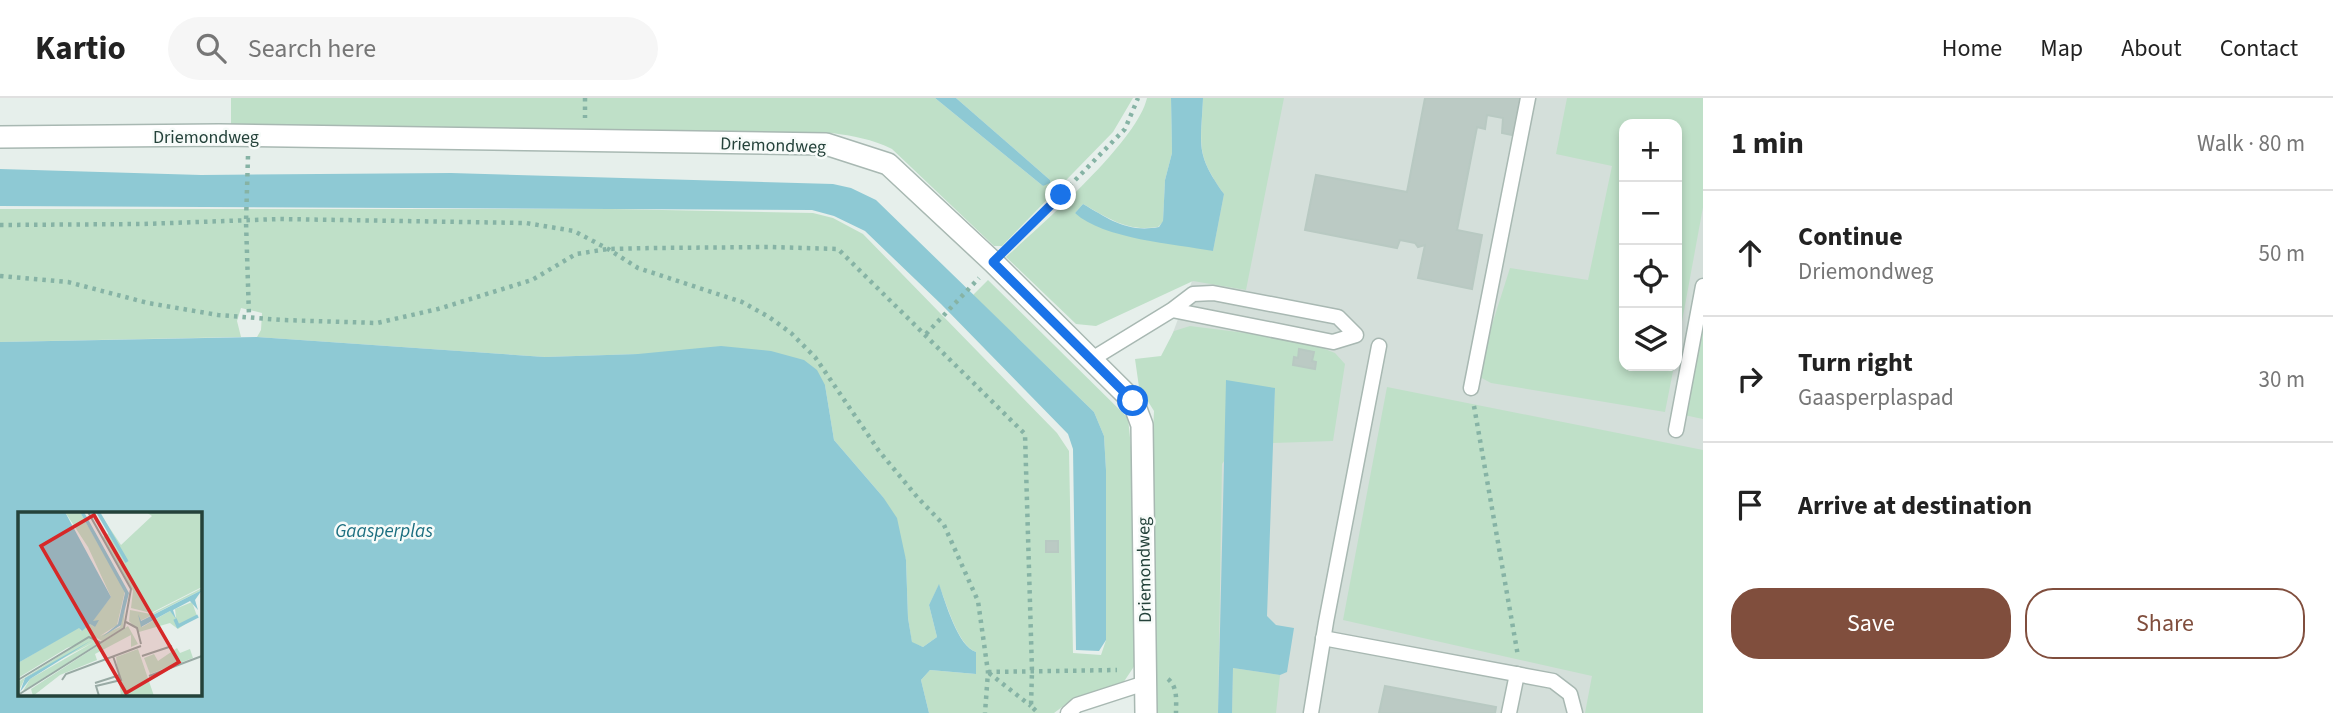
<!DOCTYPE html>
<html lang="en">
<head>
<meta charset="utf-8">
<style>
	body { margin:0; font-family:"Source Sans 3",sans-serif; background:#f6f6f6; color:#222 }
	.controls { position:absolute; right:21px; top:21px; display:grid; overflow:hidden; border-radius:14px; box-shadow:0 4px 10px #0003 }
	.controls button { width:63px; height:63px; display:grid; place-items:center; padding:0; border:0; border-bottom:2px solid #e0e0e0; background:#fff; color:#222; font:35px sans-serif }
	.stop { position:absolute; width:21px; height:21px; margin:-16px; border:5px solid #1a73e8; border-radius:50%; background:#fff }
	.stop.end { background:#1a73e8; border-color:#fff; box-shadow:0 2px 7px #0008 }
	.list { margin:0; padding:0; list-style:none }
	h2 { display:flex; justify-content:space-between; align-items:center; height:91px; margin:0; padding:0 28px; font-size:30px }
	h2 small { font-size:23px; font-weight:400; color:#767676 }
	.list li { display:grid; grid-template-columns:46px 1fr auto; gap:21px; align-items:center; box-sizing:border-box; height:126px; padding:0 28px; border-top:2px solid #e0e0e0 }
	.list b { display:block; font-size:26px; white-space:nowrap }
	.list p { margin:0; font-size:23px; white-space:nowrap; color:#767676 }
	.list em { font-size:23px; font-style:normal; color:#767676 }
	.actions { display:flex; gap:14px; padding:21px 28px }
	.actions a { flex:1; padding:16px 0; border:2px solid #804e3d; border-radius:28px; text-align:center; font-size:24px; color:#804e3d }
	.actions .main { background:#804e3d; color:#fff }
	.icon { flex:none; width:38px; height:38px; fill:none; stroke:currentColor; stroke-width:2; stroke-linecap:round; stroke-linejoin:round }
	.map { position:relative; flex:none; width:1703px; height:615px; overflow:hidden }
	header { display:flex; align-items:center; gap:42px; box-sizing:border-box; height:98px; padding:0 35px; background:#fff; border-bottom:2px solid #e0e0e0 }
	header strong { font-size:33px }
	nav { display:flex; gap:38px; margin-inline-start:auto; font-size:24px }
	.search { width:490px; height:63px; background:#f6f6f6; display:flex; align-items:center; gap:18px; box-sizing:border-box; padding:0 24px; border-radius:38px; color:#767676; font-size:26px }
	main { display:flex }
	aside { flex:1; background:#fff }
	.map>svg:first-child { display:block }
	.built { fill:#d4dfda; fill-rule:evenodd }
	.green { fill:#bfe0c8 }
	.water { fill:#8ec9d4; fill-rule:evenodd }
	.building { fill:#bbcac4; stroke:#b8c9c2; stroke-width:2 }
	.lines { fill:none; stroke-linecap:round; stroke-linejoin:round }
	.service-casing { stroke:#a8b8b2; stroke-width:17 }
	.minor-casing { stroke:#a8b8b2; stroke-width:24 }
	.path { stroke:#86b3a5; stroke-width:4.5; stroke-dasharray:3.5 5; stroke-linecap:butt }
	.service { stroke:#fff; stroke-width:14 }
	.minor { stroke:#fff; stroke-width:21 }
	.route { stroke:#1a73e8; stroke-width:9 }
	.labels { text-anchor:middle; stroke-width:5; stroke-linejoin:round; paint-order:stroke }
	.street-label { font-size:18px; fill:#24423a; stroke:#f7fbf9 }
	.water-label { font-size:19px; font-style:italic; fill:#1c6f80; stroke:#f7fbf9 }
	.inset-river { fill:none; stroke:#8ec9d4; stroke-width:3.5 }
	.inset-road { fill:none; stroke:#98aaa4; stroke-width:2 }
	.view { fill:#d62828; fill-opacity:0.15; stroke:#d62828; stroke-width:3.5 }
	.inset-edge { fill:none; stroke:#24423a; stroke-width:3.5 }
</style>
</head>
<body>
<header>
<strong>Kartio</strong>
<div class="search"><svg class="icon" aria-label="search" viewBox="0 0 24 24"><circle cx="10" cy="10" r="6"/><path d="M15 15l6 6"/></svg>Search here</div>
<nav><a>Home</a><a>Map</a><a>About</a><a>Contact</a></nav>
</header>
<main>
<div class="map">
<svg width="1703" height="615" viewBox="0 0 1703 615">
	<rect width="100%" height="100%" fill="#e6efeb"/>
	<path class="built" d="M 1217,0 L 1703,0 L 1703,615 L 1180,615 L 1171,240 L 1212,129 ZM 1624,26 L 1677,26 L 1677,268 L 1624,268 Z"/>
	<g class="green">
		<path d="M 231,0 L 935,0 L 1043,88 L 1050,82 L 956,0 L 1133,0 L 1113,34 L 1002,148 L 994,148 L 892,51 C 872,41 853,38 832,35 L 231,28 Z"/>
		<path d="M 1147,0 L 1171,0 L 1172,55 L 1165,82 L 1163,124 L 1158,129 C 1127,134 1110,121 1083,106 L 1075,115 L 1213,153 L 1224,96 C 1195,55 1201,48 1203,0 L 1284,0 L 1246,192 L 1193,183 L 1096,228 L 1076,226 L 1006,159 C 1041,127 1137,44 1147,0 Z"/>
		<polygon points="1567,0 1703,0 1703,109 1677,251 1677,26 1624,26 1624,268 1674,268 1665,314 1491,285 1476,277 1510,170 1588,182 1612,68 1556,56"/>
		<path d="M 0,111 L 612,111 L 813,115 L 833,120 L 863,136 L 1057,335 L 1069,353 L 1073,555 L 1101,557 L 1106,542 L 1106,372 L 1104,338 L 1094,314 L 973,197 L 988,182 L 1128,320 L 1132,359 L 1137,564 L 1121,588 L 1066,606 L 1054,615 L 929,615 L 921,582 L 930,572 L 976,576 L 976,554 C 958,548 946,504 939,487 L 929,507 L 937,539 L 923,549 L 912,545 L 908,520 L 906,462 L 883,399 L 834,342 L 825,287 L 638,256 L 545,259 L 257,239 L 261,232 L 262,215 L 241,210 L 237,223 L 241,239 L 0,244 Z"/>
		<polygon points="1703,222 1703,321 1684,317"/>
		<polygon points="1190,228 1302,242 1335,255 1345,266 1333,343 1273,345 1275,290 1222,366 1218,615 1155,615 1152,354 1154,313 1139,289 1135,261 1161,258 1174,233"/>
		<polygon points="1387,289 1703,352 1703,615 1585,615 1592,578 1343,522"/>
		<polygon points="1233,570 1280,577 1276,615 1232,615"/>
	</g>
	<g class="water">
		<polygon points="935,0 956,0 1050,82 1050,85 1043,88"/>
		<path d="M 1171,0 L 1203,0 C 1201,48 1195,55 1224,96 L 1213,153 C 1175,146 1103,141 1075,115 L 1083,106 C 1109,121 1127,135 1159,129 L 1163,123 L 1165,82 L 1172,55 Z"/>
		<polygon points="0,71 201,77 451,75 833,86 851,90 876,102 1094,314 1104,338 1106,372 1106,542 1099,553 1076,552 1073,351 1068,336 941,206 865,133 834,118 812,112 0,108"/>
		<path d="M 257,239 L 545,259 L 638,256 L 721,248 L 771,253 L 804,262 L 817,272 L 825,287 L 834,342 L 883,399 L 897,420 L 906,462 L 908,520 L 912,544 L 923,549 L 937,539 L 929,507 L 939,486 C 945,503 958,549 976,554 L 976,576 L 930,572 L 921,582 L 929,615 L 0,615 L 0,244 ZM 19,416 L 200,416 L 200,596 L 19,596 Z"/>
		<polygon points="1226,282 1275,290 1267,518 1276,527 1294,530 1287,574 1280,577 1233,570 1232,615 1218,615"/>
	</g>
	<g class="building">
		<polygon points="1425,0 1524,0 1517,38 1502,35 1503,20 1487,17 1485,31 1477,29 1457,132 1482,137 1472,191 1418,180 1425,147 1418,149 1415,145 1400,142 1397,150 1305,132 1316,77 1407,94"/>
		<polygon points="1299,251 1314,254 1312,263 1316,264 1315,271 1293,267 1294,259 1298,260"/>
		<rect x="1046" y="443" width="12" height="11"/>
		<polygon points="1385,588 1496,609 1495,615 1379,615"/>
	</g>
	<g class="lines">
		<g class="service-casing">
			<g id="service">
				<polyline points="1092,261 1172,212 1193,196 1213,195 1338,219 1356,237 1333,244 1172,212"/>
				<polyline points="1471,290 1528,0"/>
				<polyline points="1676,332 1703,188"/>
				<polyline points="1323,540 1553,583 1570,596 1575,615"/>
				<polyline points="1068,615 1077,607 1145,585"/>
				<polyline points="1311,615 1326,524 1379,248"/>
				<polyline points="1509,615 1517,576"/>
			</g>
		</g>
		<g class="minor-casing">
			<polyline id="minor" points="0,39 219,37 826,46 888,66 993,164 1133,303 1142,327 1146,615"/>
		</g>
		<g class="path">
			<polyline points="585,0 585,20"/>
			<polyline points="248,58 246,124 249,218"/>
			<polyline points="0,127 144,126 279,121 526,125 574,133 608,151 638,170 742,204 769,219 791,235 815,259 879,353 918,400 944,427 978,503 988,574 985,615"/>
			<polyline points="1010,149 1125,31 1138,0"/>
			<polyline points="0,178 68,184 148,205 218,217 282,222 377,225 438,211 532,182 576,156 608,151 654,150 770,149 838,151 1025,336 1032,573 1031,608 1038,615"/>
			<polyline points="926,236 979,180"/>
			<polyline points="1474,308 1518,558"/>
			<polyline points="988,574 1117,572"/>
			<polyline points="989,575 1031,608"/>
			<path d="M 1168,581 C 1178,589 1176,603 1176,615"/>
		</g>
		<use href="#service" class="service"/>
		<use href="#minor" class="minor"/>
	</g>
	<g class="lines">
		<polyline class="route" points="1061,97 993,164 1133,303"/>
	</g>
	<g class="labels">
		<g class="street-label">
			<text x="206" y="45">Driemondweg</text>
			<text transform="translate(773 47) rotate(2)" y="6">Driemondweg</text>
			<text transform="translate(1144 472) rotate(-91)" y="6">Driemondweg</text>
		</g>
		<g class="water-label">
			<text x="384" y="439">Gaasperplas</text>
		</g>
	</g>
	<g transform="translate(18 414)">
		<rect width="184" height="184" fill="#e6efeb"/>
		<path d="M 47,0 L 62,0 L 107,79 L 99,113 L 82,124 L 102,115 L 107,97 L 105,116 L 84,129 L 77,125 L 49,136 L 0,166 L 0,151 L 61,115 L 63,119 L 72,112 L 77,115 L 74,109 L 93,85 L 70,35 ZM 128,0 L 184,0 L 184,75 L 133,101 L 113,96 L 115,79 L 85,25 L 92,20 L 83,3 L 103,33 L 134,4 ZM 184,76 L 184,78 L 122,109 L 124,115 L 152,99 L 158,106 L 157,97 L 174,90 L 179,104 L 160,117 L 152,111 L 121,120 L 111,109 L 112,98 L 133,102 ZM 110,114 L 120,132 L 113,135 L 113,123 L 77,142 L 79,148 L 42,163 L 15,184 L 13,177 ZM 70,126 L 81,131 L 5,179 L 12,167 L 76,130 L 7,166 L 0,181 L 0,170 ZM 159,136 L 162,141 L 172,137 L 175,146 L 132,162 L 126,146 L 136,142 L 140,149 ZM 120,137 L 136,184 L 103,184 L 98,145 Z" fill="#bfe0c8"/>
		<path d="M 4,0 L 47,0 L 93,85 L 75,109 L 81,108 L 77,115 L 72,112 L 64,119 L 61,116 L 0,151 L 0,3 ZM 62,0 L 66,0 L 111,81 L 103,113 L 84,125 L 100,112 L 107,81 ZM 184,78 L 177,88 L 180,98 L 172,89 L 155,98 L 158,107 L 152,99 L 123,115 L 120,102 L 123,109 ZM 74,128 L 12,167 L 2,180 L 7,166 Z" fill="#8ec9d4"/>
		<path class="inset-river" d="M 80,0 L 109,50M 157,107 L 160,114 L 180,104"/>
		<path class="inset-road" d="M 108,110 L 119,116 L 123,132M 124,144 L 154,134M 131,164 L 184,144M 0,168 L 71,125 L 83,131M 44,168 L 48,162 L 123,134M 77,171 L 102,163M 0,183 L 106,116 L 113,77 L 70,0M 81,184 L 78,174 L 103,168 L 95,144"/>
		<path class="view" d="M 76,3 L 161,150 L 108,181 L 23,34 Z"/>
		<rect width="184" height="184" class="inset-edge"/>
	</g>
</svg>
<div class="controls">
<button>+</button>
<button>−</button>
<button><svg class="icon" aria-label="locate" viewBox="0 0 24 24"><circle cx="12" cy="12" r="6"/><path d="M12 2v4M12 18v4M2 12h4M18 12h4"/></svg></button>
<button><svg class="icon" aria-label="layers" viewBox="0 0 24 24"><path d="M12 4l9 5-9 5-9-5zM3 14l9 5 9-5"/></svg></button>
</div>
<div class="stop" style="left:1133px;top:303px"></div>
<div class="stop end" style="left:1061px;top:97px"></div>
</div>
<aside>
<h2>1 min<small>Walk · 80 m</small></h2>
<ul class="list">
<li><svg class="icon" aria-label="ahead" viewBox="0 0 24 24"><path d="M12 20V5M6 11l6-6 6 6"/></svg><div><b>Continue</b><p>Driemondweg</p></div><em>50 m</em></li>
<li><svg class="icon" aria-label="right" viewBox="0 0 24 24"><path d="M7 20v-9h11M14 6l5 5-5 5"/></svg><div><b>Turn right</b><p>Gaasperplaspad</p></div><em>30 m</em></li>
<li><svg class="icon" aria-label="arrive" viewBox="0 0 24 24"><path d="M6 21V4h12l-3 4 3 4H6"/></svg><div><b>Arrive at destination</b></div></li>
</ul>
<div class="actions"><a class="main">Save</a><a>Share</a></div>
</aside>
</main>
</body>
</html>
